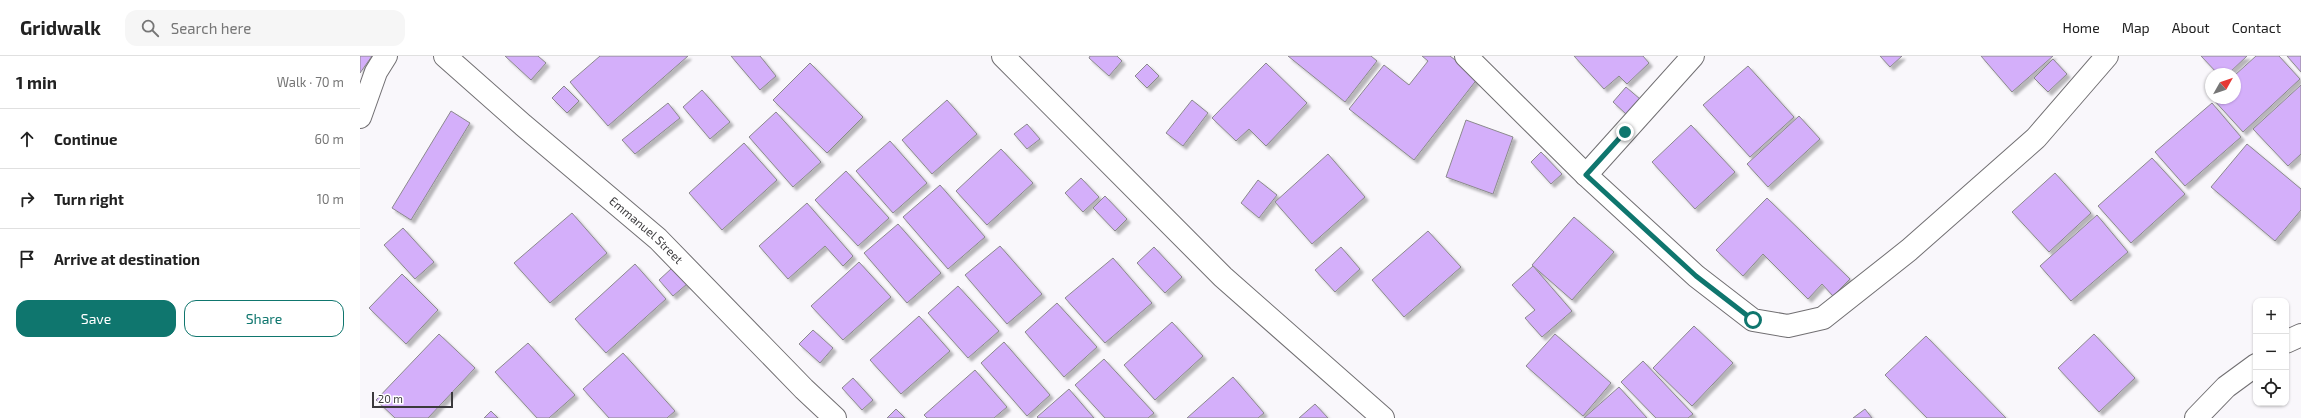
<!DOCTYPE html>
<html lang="en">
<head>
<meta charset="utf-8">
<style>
	body { margin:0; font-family:"Exo 2",sans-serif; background:#f6f6f6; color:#222 }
	.controls { position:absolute; right:12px; bottom:12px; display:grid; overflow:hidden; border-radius:8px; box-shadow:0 1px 3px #0004 }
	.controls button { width:36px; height:36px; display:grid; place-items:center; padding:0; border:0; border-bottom:1px solid #e0e0e0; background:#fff; color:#222; font:20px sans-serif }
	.compass { position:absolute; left:1845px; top:12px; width:36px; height:36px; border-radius:50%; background:#fff; box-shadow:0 1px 3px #0004; rotate:50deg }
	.scale { position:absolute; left:12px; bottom:10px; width:81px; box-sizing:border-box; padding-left:4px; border:2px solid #3b3a3c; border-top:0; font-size:11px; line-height:14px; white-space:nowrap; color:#3b3a3c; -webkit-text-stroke:3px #fff; paint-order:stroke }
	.stop { position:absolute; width:12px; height:12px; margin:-9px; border:3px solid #0f766e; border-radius:50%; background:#fff }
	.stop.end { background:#0f766e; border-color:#fff; box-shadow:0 1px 4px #0008 }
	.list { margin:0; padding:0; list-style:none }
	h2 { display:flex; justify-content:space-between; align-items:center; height:52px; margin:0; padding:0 16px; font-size:17px }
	h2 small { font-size:13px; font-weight:400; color:#767676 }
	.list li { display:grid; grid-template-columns:26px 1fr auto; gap:12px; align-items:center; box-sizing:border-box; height:60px; padding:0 16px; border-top:1px solid #e0e0e0 }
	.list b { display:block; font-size:15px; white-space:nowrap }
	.list em { font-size:13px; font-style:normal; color:#767676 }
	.actions { display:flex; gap:8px; padding:12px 16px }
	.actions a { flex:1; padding:9px 0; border:1px solid #0f766e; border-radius:12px; text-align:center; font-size:14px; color:#0f766e }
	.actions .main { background:#0f766e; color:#fff }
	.icon { flex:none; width:22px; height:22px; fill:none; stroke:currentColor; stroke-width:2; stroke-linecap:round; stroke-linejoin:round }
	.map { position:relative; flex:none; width:1941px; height:362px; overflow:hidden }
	header { display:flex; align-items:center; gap:24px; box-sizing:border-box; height:56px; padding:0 20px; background:#fff; border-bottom:1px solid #e0e0e0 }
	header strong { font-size:19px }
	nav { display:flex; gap:22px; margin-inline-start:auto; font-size:14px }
	.search { width:280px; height:36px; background:#f6f6f6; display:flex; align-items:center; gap:10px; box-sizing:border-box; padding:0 14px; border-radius:12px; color:#767676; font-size:15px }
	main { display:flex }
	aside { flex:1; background:#fff }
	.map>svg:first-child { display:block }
	.building { fill:#d4affa; stroke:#8b898d; filter:url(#shadow) }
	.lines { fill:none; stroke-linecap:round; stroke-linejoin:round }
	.minor-casing { stroke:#716f72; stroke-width:24 }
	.minor { stroke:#fff; stroke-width:22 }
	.route { stroke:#0f766e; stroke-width:5 }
	.labels { text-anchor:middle; stroke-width:4; stroke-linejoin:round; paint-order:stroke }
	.street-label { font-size:12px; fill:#3b3a3c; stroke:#fff }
</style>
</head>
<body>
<header>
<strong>Gridwalk</strong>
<div class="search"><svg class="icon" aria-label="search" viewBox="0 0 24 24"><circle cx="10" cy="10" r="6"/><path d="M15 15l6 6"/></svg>Search here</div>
<nav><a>Home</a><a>Map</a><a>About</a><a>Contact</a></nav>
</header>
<main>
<aside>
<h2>1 min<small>Walk · 70 m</small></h2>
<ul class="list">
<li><svg class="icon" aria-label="ahead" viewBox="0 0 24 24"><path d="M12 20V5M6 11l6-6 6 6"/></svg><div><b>Continue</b></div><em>60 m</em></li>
<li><svg class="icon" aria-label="right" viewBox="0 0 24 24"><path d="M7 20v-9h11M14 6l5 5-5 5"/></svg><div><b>Turn right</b></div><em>10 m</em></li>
<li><svg class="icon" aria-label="arrive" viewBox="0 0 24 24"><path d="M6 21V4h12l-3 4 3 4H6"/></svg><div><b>Arrive at destination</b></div></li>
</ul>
<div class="actions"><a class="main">Save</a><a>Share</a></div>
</aside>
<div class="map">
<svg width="1941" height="362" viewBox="0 0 1941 362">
	<defs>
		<filter id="shadow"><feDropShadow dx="3.5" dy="3.5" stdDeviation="1" flood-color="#0004"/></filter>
	</defs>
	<rect width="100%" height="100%" fill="#f9f7fb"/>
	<g class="building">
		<polygon points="0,0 12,0 0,17"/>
		<polygon points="145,0 178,0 186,7 171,24"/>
		<polygon points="240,0 328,0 248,70 210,26"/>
		<polygon points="371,0 400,0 416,20 400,34"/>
		<polygon points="730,0 757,0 762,5 749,20 729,2"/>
		<polygon points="928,0 1011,0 1017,5 985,46"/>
		<polygon points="1062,0 1090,0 1118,22 1054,104 989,53 1024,9 1049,29 1068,5"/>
		<polygon points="1214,0 1283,0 1289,7 1267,28 1259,20 1244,33"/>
		<polygon points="1520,0 1542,0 1530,11"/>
		<polygon points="1621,0 1693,0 1652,36"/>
		<polygon points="1841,0 1887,0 1868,18 1858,18"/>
		<polygon points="1896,0 1919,0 1940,23 1883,76 1852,42 1875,42 1875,19"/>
		<polygon points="1927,0 1941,0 1941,16"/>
		<polygon points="1693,3 1707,18 1688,36 1674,22"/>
		<polygon points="450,7 503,61 467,97 413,44"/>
		<polygon points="906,7 947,47 906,90 889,73 876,85 852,62"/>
		<polygon points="787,8 799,20 787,32 775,20"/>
		<polygon points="1388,10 1434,61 1390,101 1343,49"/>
		<polygon points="1941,29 1941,98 1928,110 1893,73"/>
		<polygon points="204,30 219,45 207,57 192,42"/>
		<polygon points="1266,31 1280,43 1266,58 1253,46"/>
		<polygon points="342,34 370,66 350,83 323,51"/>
		<polygon points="587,44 617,78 572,118 542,84"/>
		<polygon points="832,44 848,57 823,90 806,77"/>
		<polygon points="308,47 320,62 275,98 262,84"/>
		<polygon points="1852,47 1881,81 1825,130 1795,96"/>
		<polygon points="91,55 110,67 51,164 32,152"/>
		<polygon points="416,56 461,106 433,131 389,81"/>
		<polygon points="1439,60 1460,83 1408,131 1387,108"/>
		<polygon points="1106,64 1153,81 1133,138 1086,121"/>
		<polygon points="667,68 680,83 667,93 654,78"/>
		<polygon points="1331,69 1375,116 1335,153 1292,106"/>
		<polygon points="530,85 567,127 533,157 496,115"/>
		<polygon points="384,87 417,124 362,174 329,137"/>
		<polygon points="1887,88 1941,133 1941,154 1915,185 1851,131"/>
		<polygon points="641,93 673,127 627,169 596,135"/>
		<polygon points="1181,96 1202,118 1191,128 1171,106"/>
		<polygon points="968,98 1005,141 952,188 915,146"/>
		<polygon points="1792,102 1825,138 1771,187 1738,150"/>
		<polygon points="486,115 529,162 498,190 455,144"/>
		<polygon points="1695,117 1731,157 1689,196 1652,156"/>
		<polygon points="721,122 739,141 723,156 705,137"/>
		<polygon points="898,124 917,139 899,162 881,147"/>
		<polygon points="580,129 625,181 588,213 543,161"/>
		<polygon points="745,140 767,163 755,175 733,152"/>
		<polygon points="1407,142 1490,223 1473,240 1462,228 1448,243 1403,198 1383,220 1356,194"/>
		<polygon points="447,147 493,200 483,210 465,190 428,223 399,190"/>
		<polygon points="212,157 247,197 190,247 154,207"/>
		<polygon points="1737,159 1768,196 1711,245 1680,210"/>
		<polygon points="1214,161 1254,196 1212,244 1172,209"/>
		<polygon points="538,168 581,217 547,247 504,197"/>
		<polygon points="43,172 74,206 55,223 24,189"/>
		<polygon points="1068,175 1101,211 1044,261 1012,224"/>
		<polygon points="640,190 682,238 647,268 605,219"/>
		<polygon points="794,191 822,221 805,237 777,207"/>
		<polygon points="981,191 1000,213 975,236 955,214"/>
		<polygon points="753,202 792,247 745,287 705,242"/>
		<polygon points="499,206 531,241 483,284 451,250"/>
		<polygon points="275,208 306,243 246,297 215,263"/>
		<polygon points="1173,210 1212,255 1182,281 1165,262 1175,254 1152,229"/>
		<polygon points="312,212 327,228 313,240 299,224"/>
		<polygon points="42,218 78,254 46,288 9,252"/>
		<polygon points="598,230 639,275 608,302 568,257"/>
		<polygon points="697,247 737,291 704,321 665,276"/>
		<polygon points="559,260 590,295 541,338 510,304"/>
		<polygon points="812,266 843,300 795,344 764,309"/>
		<polygon points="1334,270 1373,307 1332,350 1293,312"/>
		<polygon points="453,274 473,292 460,307 439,288"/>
		<polygon points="79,278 115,312 68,362 35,362 16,344"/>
		<polygon points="1195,278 1251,327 1223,360 1166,310"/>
		<polygon points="1734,278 1775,322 1739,356 1698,312"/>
		<polygon points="1566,280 1646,362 1567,362 1525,319"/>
		<polygon points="644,286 690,339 667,360 621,307"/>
		<polygon points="168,287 215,339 189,362 177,362 135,316"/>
		<polygon points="263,297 315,355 307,362 249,362 223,333"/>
		<polygon points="744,303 794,357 788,362 745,362 715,329"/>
		<polygon points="1283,305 1333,358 1328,362 1296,362 1261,326"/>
		<polygon points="615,314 647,351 634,362 567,362 564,359"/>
		<polygon points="873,321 904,357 898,362 827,362"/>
		<polygon points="493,322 513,344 502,354 482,332"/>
		<polygon points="1259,331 1287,362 1224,362"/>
		<polygon points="709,333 734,362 678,362 677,361"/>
		<polygon points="955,348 968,362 939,362"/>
		<polygon points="536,353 545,362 527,362"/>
		<polygon points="1505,353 1512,362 1493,362"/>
		<polygon points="131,355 138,362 124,362"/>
	</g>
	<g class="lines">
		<g class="minor-casing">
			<g id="minor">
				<path id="s1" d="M 85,0 L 163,69 L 298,183 L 444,333 L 475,362"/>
				<polyline points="643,0 863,221 1023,362"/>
				<polyline points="1106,0 1226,119 1336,220 1393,264 1428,270 1463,262 1549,194 1676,82 1747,0"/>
				<polyline points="0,61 16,16 26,0"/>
				<polyline points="1226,119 1333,0"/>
				<polyline points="1926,286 1941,279"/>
				<polyline points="1836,362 1866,331 1896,309"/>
			</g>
		</g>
		<use href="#minor" class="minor"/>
	</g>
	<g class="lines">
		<polyline class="route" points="1265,76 1226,119 1336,220 1393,264"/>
	</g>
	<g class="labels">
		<g class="street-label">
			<text dy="4" stroke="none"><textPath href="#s1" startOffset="266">Emmanuel Street</textPath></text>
		</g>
	</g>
</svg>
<div class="controls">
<button>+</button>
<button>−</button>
<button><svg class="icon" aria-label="locate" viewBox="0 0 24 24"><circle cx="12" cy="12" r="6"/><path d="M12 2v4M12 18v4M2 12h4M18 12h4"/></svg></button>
</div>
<svg class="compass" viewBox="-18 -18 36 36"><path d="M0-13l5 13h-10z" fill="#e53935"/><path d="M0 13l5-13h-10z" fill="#767676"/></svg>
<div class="scale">20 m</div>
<div class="stop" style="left:1393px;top:264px"></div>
<div class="stop end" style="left:1265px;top:76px"></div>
</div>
</main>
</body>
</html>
